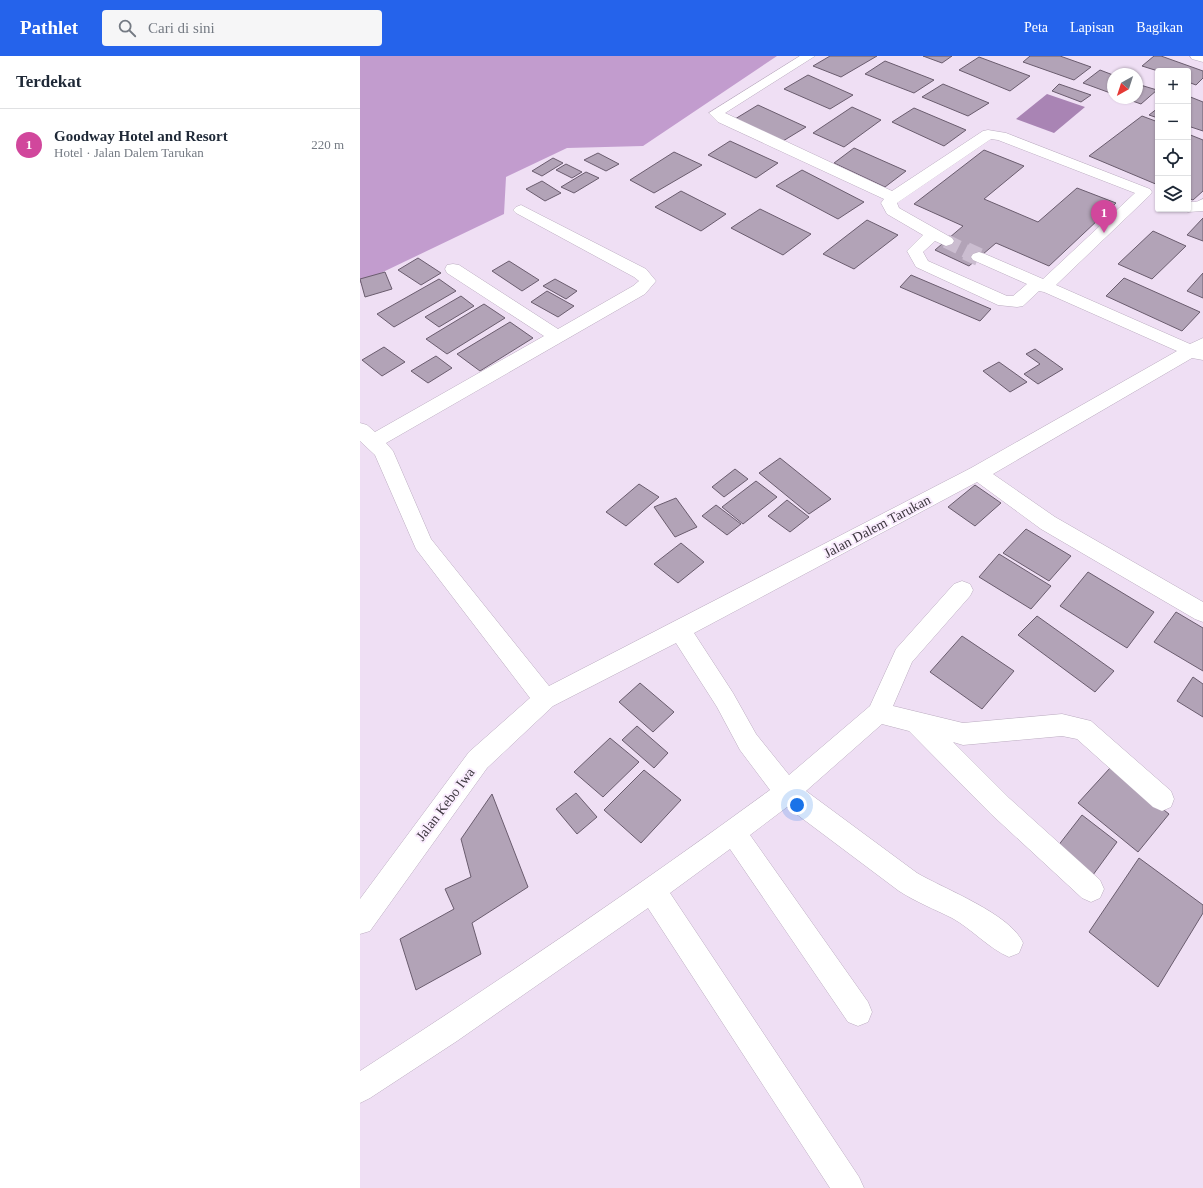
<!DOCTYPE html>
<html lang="id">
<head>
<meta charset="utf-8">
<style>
	body { margin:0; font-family:Georgia,serif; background:#f6f6f7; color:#1f2937 }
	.controls { position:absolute; right:12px; top:12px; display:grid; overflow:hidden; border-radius:4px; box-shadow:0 1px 3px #0004 }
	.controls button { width:36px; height:36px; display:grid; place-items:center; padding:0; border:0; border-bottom:1px solid #e0e1e3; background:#fff; color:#1f2937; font:20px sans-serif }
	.compass { position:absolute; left:747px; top:12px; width:36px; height:36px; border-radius:50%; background:#fff; box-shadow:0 1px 3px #0004; rotate:219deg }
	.you { position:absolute; left:437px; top:749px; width:14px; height:14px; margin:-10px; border:3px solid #fff; border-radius:50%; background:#1a73e8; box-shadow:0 0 0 6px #1a73e833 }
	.badge { display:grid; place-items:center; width:26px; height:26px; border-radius:50%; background:#2563eb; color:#fff; font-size:13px; font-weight:700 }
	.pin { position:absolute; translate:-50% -33px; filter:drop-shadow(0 1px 2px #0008) }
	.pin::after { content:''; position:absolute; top:21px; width:14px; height:12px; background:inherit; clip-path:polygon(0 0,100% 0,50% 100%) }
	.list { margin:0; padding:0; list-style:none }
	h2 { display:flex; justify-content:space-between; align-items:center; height:52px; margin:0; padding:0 16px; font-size:17px }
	h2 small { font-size:13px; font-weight:400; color:#747a83 }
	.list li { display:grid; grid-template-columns:26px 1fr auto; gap:12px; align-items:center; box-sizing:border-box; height:72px; padding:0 16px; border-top:1px solid #e0e1e3 }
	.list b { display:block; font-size:15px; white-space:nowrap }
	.list p { margin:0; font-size:13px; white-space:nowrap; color:#747a83 }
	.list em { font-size:13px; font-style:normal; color:#747a83 }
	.icon { flex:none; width:22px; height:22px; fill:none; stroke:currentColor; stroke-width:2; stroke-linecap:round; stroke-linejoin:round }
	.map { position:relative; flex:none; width:843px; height:1132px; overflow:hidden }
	header { display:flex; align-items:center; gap:24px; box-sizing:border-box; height:56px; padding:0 20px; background:#2563eb; color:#fff }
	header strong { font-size:19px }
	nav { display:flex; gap:22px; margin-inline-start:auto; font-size:14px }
	.search { width:280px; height:36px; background:#f6f6f7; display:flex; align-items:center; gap:10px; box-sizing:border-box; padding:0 14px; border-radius:4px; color:#747a83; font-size:15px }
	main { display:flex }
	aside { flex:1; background:#fff }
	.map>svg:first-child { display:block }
	.forest { fill:#c29cce }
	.water { fill:#a984b4 }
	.building { fill:#b2a3b7; stroke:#6a5c6e }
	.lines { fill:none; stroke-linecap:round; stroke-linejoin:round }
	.minor-tunnel-far1 { stroke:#cbbdd0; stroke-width:14; stroke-dasharray:14 7; stroke-linecap:butt }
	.minor-tunnel { stroke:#cbbdd0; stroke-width:18; stroke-dasharray:18 9; stroke-linecap:butt }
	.minor-casing { stroke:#bbacc0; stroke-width:1 }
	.minor { fill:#fff; fill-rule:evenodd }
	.labels { text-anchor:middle; stroke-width:4; stroke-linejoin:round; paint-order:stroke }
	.street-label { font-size:14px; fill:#3c363e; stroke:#faedfe }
</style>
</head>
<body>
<header>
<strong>Pathlet</strong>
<div class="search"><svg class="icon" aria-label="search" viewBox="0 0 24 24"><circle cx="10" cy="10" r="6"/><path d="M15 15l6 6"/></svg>Cari di sini</div>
<nav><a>Peta</a><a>Lapisan</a><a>Bagikan</a></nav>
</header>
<main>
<aside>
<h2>Terdekat<small></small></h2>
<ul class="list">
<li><span class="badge" style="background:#d1479c">1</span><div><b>Goodway Hotel and Resort</b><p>Hotel · Jalan Dalem Tarukan</p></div><em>220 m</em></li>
</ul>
</aside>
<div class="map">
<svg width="843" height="1132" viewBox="0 0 843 1132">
	<rect width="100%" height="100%" fill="#efdff4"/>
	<polygon class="forest" points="0,0 417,0 283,90 207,92 146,121 144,158 0,227"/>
	<polygon class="water" points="687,38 725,51 694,77 656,63"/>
	<g class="building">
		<polygon points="470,0 517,0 481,21 453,10"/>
		<polygon points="563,0 592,0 582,7"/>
		<polygon points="670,0 700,0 731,11 714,24 663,6"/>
		<polygon points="794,0 801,0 843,15 843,22 836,29 828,26 828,15 798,15 782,10"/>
		<polygon points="619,1 670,20 650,35 599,14"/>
		<polygon points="525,5 574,24 554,37 505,18"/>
		<polygon points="740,14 753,19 753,38 723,27"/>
		<polygon points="448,19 493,39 470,53 424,33"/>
		<polygon points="583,28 629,47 608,60 562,41"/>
		<polygon points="699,28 731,39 721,46 692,35"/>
		<polygon points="777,28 797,34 781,48 764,42 777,42"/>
		<polygon points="828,40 843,46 843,75 828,70"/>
		<polygon points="398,49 446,71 423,85 375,63"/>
		<polygon points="492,51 521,64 484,91 453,77"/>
		<polygon points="554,52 606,74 584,90 532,66"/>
		<polygon points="798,52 798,62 789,59"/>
		<polygon points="782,60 798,66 798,129 729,100"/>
		<polygon points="828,78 843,84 843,135 833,144 828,142"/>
		<polygon points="370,85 418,107 396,122 348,99"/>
		<polygon points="494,92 546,115 525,131 474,107"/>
		<polygon points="624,94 664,110 624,143 678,166 717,132 756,147 689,210 636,187 609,210 575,194 603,170 554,148"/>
		<polygon points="314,96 342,109 294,137 270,124"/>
		<polygon points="238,97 259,108 246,115 224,104"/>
		<polygon points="193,102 203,107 182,120 172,115"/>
		<polygon points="206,108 222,116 212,122 196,114"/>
		<polygon points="442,114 504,146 478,163 416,130"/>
		<polygon points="226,116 239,122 214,137 201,131"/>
		<polygon points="182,125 201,137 185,145 166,133"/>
		<polygon points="321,135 366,158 341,175 295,151"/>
		<polygon points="400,153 451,178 423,199 371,172"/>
		<polygon points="843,162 843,185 827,179"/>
		<polygon points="507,164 538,179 494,213 463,198"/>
		<polygon points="793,175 826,190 792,223 758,208"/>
		<polygon points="58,202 81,217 61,229 38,214"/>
		<polygon points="149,205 179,224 162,235 132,215"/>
		<polygon points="25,216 32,233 5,241 0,223"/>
		<polygon points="843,217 843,242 827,235"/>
		<polygon points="551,219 631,253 620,265 540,231"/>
		<polygon points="764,222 840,256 822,275 746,240"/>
		<polygon points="79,223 96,235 34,271 17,258"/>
		<polygon points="195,223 217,235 206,243 183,230"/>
		<polygon points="187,235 214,250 198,261 171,246"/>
		<polygon points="101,240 114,250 79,271 65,261"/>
		<polygon points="124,248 145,262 87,298 66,283"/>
		<polygon points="150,266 173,282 120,315 97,298"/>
		<polygon points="24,291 45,306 22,320 2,304"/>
		<polygon points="675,293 703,313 678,328 664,318 680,308 666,298"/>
		<polygon points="76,300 92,312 68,327 51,315"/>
		<polygon points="639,306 667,326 650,336 623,315"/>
		<polygon points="420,402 471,443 449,458 399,417"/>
		<polygon points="375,413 388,423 364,441 352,431"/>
		<polygon points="396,425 417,441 383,468 362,451"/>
		<polygon points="279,428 299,441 266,470 246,456"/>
		<polygon points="615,429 641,447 615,470 588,451"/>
		<polygon points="316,442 337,471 315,481 294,451"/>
		<polygon points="427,444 449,461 430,476 408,460"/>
		<polygon points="356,449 381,468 367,479 342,460"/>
		<polygon points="666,473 711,500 689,525 643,497"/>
		<polygon points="321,487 344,506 318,527 294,508"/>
		<polygon points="639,498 691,530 671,553 619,521"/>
		<polygon points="728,516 794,556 767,592 700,550"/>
		<polygon points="816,556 843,572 843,615 794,586"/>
		<polygon points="677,560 754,615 735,636 658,579"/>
		<polygon points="602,580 654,615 622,653 570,616"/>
		<polygon points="833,621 843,628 843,661 817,645"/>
		<polygon points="280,627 314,656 293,676 259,646"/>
		<polygon points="277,670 308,697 294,712 262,684"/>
		<polygon points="250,682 279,706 243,741 214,716"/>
		<polygon points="750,712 809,758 778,796 718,747"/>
		<polygon points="284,714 321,744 281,787 244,754"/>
		<polygon points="216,737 237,761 217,778 196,753"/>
		<polygon points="132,738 168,831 112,867 121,898 56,934 40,883 94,853 85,833 111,821 101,783"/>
		<polygon points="722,759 757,786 730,823 694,795"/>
		<polygon points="779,802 843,849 843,857 798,931 729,876"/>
	</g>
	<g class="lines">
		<polyline class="minor-tunnel-far1" points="586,185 608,196"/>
		<polyline class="minor-tunnel" points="606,195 619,201"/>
		<g class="minor-casing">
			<g id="minor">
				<path d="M 440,0 L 455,0 L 365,57 L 532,135 L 623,75 L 628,74 L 646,77 L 790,133 L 792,136 L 790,139 L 696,229 L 830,288 L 843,282 L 843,304 L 832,302 L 633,418 L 695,461 L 843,546 L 843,566 L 835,563 L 681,473 L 617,426 L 334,577 L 373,637 L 396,678 L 429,719 L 510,650 L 536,593 L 594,528 L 602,525 L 610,528 L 613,534 L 610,540 L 552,606 L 533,650 L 603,667 L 702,658 L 731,665 L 811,735 L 814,743 L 811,751 L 802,755 L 793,751 L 717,683 L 702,680 L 603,689 L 593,686 L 649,742 L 740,824 L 744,833 L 740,842 L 731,846 L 722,842 L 631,758 L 549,675 L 522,668 L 446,735 L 557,817 C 584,833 651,858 663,887 L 659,897 L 649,901 C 628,892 612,873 592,862 C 574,853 556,846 539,835 L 427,751 L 390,779 L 508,946 L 512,956 L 508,966 L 498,970 L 488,966 L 370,793 L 310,837 L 499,1121 L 504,1132 L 470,1132 L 288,852 L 97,985 L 10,1042 L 0,1047 L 0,1015 C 139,925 276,832 410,734 L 380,694 L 357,651 L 316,587 L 193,650 L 127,712 L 10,875 L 0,878 L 0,843 L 109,696 L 170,642 L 56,493 L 15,399 L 0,385 L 0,367 L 7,369 L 15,376 L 184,280 L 87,217 L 85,213 L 87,209 L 93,208 L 99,209 L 198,273 L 273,230 L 279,225 L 274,221 L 156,157 L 153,154 L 156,151 L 161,149 L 286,213 L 296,225 L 285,238 L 26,387 L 33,395 L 71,483 L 189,630 L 611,412 L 817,295 L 684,236 L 679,235 L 663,250 L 657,251 L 638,249 L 556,211 L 547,195 L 563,179 L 527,158 L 521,147 L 524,143 L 358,66 L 349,57 ZM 631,83 L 638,84 L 775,137 L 683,223 L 625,198 L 619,196 L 613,198 L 611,201 L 613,204 L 667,228 L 653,240 L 647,240 L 568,205 L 563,196 L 575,185 L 586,190 L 592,188 L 594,185 L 592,182 L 539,152 L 537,147 Z"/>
				<polygon points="830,0 843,0 843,6 832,3"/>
				<polygon points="843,143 843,155 828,156 822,153 828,153 828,146 836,146"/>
			</g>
		</g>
		<use href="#minor" class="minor"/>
	</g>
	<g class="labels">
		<g class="street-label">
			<text transform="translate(517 470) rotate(-28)" y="5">Jalan Dalem Tarukan</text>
			<text transform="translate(85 748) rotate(-53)" y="5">Jalan Kebo Iwa</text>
		</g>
	</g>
</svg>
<div class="controls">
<button>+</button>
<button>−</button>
<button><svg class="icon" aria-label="locate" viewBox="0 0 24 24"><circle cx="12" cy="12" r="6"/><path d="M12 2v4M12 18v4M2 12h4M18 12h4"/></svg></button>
<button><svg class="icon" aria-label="layers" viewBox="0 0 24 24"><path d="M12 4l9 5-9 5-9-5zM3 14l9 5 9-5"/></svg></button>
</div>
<svg class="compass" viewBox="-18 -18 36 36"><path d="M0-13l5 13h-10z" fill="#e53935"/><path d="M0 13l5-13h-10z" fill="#747a83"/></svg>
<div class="you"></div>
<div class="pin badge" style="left:744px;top:177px;background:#d1479c">1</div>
</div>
</main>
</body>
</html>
